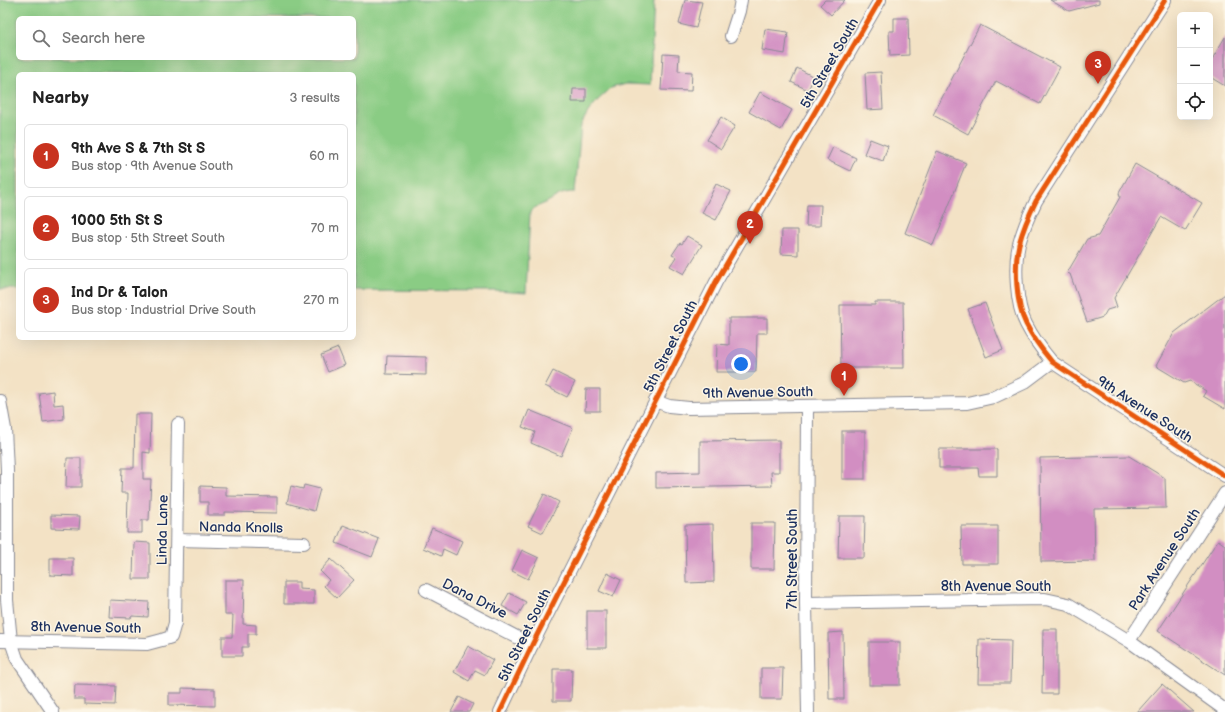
<!DOCTYPE html>
<html lang="en">
<head>
<meta charset="utf-8">
<style>
	body { margin:0; font-family:"Balsamiq Sans",sans-serif; background:#f6f6f6; color:#222 }
	.controls { position:absolute; right:12px; top:12px; display:grid; overflow:hidden; border-radius:6px; box-shadow:0 4px 16px #0002 }
	.controls button { width:36px; height:36px; display:grid; place-items:center; padding:0; border:0; border-bottom:1px solid #e0e0e0; background:#fff; color:#222; font:20px sans-serif }
	.you { position:absolute; left:741px; top:364px; width:14px; height:14px; margin:-10px; border:3px solid #fff; border-radius:50%; background:#1a73e8; box-shadow:0 0 0 6px #1a73e833 }
	.badge { display:grid; place-items:center; width:26px; height:26px; border-radius:50%; background:#c8321e; color:#fff; font-size:13px; font-weight:700 }
	.pin { position:absolute; translate:-50% -33px; filter:drop-shadow(0 1px 2px #0008) }
	.pin::after { content:''; position:absolute; top:21px; width:14px; height:12px; background:inherit; clip-path:polygon(0 0,100% 0,50% 100%) }
	.list { margin:0; padding:0; list-style:none }
	h2 { display:flex; justify-content:space-between; align-items:center; height:52px; margin:0; padding:0 16px; font-size:17px }
	h2 small { font-size:13px; font-weight:400; color:#767676 }
	.list li { display:grid; grid-template-columns:26px 1fr auto; gap:12px; align-items:center; box-sizing:border-box; height:64px; margin:0 8px 8px; padding:0 8px; border:1px solid #e0e0e0; border-radius:6px }
	.list b { display:block; font-size:15px; white-space:nowrap }
	.list p { margin:0; font-size:13px; white-space:nowrap; color:#767676 }
	.list em { font-size:13px; font-style:normal; color:#767676 }
	.icon { flex:none; width:22px; height:22px; fill:none; stroke:currentColor; stroke-width:2; stroke-linecap:round; stroke-linejoin:round }
	.map { position:relative; flex:none; width:1225px; height:712px; overflow:hidden }
	.search { position:absolute; background:#fff; box-shadow:0 4px 16px #0002; left:16px; top:16px; width:340px; height:44px; display:flex; align-items:center; gap:10px; box-sizing:border-box; padding:0 14px; border-radius:6px; color:#767676; font-size:15px }
	.panel { position:absolute; background:#fff; box-shadow:0 4px 16px #0002; left:16px; top:72px; width:340px; height:268px; border-radius:6px }
	.map>svg:first-child { display:block }
	.green { fill:#8acc84; stroke:#527e71; fill-rule:evenodd }
	.building { fill:#d28ec2 }
	.lines { fill:none; stroke-linecap:round; stroke-linejoin:round }
	.minor-casing { stroke:#878892; stroke-width:14 }
	.minor { stroke:#fff; stroke-width:12 }
	.cycleway-casing { stroke:#fcf5e5; stroke-width:8 }
	.cycleway { stroke:#e8590c; stroke-width:5 }
	.labels { text-anchor:middle; stroke-width:3; stroke-linejoin:round; paint-order:stroke }
	.street-label { font-size:14px; fill:#1b2f5e; stroke:#fcf5e5 }
</style>
</head>
<body>
<div class="map">
<svg width="1225" height="712" viewBox="0 0 1225 712">
	<rect width="100%" height="100%" fill="#fcf5e5"/>
	<filter id="ink" filterUnits="userSpaceOnUse"><feTurbulence type="fractalNoise" baseFrequency=".025" numOctaves="2"/><feDisplacementMap in="SourceGraphic" scale="8" xChannelSelector="R" yChannelSelector="G"/><feConvolveMatrix kernelMatrix="1 2 1 2 8 2 1 2 1" color-interpolation-filters="sRGB"/></filter>
	<filter id="wash" filterUnits="userSpaceOnUse"><feTurbulence type="fractalNoise" baseFrequency=".012" numOctaves="4" result="noise"/><feDisplacementMap in="SourceGraphic" scale="16" xChannelSelector="R" yChannelSelector="G"/><feGaussianBlur stdDeviation="0.9" result="paint"/><feColorMatrix in="noise" values="0 0 0 0 0 0 0 0 0 0 0 0 0 0 0 0 0 1.4 0 .05"/><feComposite in="paint" operator="in"/></filter>
	<g filter="url(#wash)">
		<rect width="100%" height="100%" fill="#f3e2c5"/>
		<path class="green" d="M 0,0 L 654,0 L 650,85 L 625,84 L 611,88 L 598,100 L 588,112 L 581,125 L 575,192 C 558,192 557,198 543,204 C 537,207 534,207 530,212 L 526,293 L 495,291 L 354,290 L 354,74 L 18,74 L 18,289 L 0,289 ZM 18,18 L 354,18 L 354,58 L 18,58 Z"/>
		<g id="blocks">
			<g class="building">
				<polygon points="685,0 702,2 696,28 679,24"/>
				<polygon points="825,0 845,0 831,15 820,5"/>
				<polygon points="1050,0 1099,0 1099,3 1069,11"/>
				<polygon points="894,18 908,18 909,55 890,56 889,31 894,31"/>
				<polygon points="980,25 1060,67 1040,104 996,81 968,134 933,115"/>
				<polygon points="765,29 788,32 785,54 762,50"/>
				<polygon points="1225,37 1225,86 1210,77 1210,63"/>
				<polygon points="663,54 679,55 678,71 692,72 691,91 661,90"/>
				<polygon points="797,68 814,77 808,90 791,82"/>
				<polygon points="881,72 883,109 867,110 865,73"/>
				<polygon points="573,89 586,89 586,102 572,102"/>
				<polygon points="760,92 792,110 781,130 749,112"/>
				<polygon points="721,117 735,126 721,149 707,140"/>
				<polygon points="870,139 888,146 883,161 864,154"/>
				<polygon points="833,147 856,158 850,171 827,160"/>
				<polygon points="937,151 966,163 933,245 905,233"/>
				<polygon points="1135,164 1202,203 1185,231 1161,217 1114,298 1117,307 1107,310 1103,317 1087,322 1070,274 1067,273 1087,239 1098,236 1120,197 1119,193"/>
				<polygon points="716,184 731,191 716,220 702,213"/>
				<polygon points="807,205 821,205 820,226 806,226"/>
				<polygon points="782,230 798,230 798,255 781,254"/>
				<polygon points="687,236 702,245 684,274 670,266 676,257 672,255 680,243 682,244"/>
				<polygon points="1225,294 1225,409 1203,396 1206,391 1190,381 1184,383 1156,366 1174,333"/>
				<polygon points="875,302 903,302 904,368 841,368 840,305 875,305"/>
				<polygon points="985,303 1003,350 986,357 968,309"/>
				<polygon points="729,318 767,318 767,333 757,333 756,372 716,372 717,344 729,345"/>
				<polygon points="338,348 345,365 328,372 321,355"/>
				<polygon points="387,356 426,357 426,375 386,374"/>
				<polygon points="553,371 575,382 567,397 545,386"/>
				<polygon points="586,389 600,389 600,411 585,411"/>
				<polygon points="53,391 54,405 63,404 64,419 43,422 39,393"/>
				<polygon points="529,410 573,428 561,456 531,443 535,432 522,427"/>
				<polygon points="135,414 151,414 150,453 143,452 143,479 151,479 149,520 142,520 142,533 127,533 128,493 121,493 122,468 134,468"/>
				<rect x="842" y="431" width="23" height="48"/>
				<polygon points="779,440 779,472 771,472 772,486 656,488 656,473 700,472 700,441"/>
				<polygon points="939,449 997,449 997,476 979,476 978,468 939,468"/>
				<polygon points="1129,456 1165,478 1166,508 1094,509 1095,561 1041,562 1040,458"/>
				<polygon points="67,458 81,458 81,487 66,487"/>
				<polygon points="304,485 320,489 314,511 287,503 291,486 303,489"/>
				<polygon points="200,486 226,487 226,496 277,497 277,513 225,512 225,515 208,515 208,502 200,502"/>
				<polygon points="544,494 559,502 543,533 528,526"/>
				<polygon points="51,515 80,516 79,529 51,528"/>
				<polygon points="839,516 865,516 864,558 838,558"/>
				<polygon points="751,523 775,523 774,569 751,569"/>
				<polygon points="713,524 714,582 686,583 685,525"/>
				<polygon points="343,525 379,539 372,557 336,543"/>
				<polygon points="961,526 998,526 998,564 962,564"/>
				<polygon points="432,528 462,541 456,555 443,549 441,556 423,548"/>
				<polygon points="1218,540 1225,545 1225,675 1158,631"/>
				<polygon points="134,542 150,543 150,579 133,579"/>
				<polygon points="522,550 539,558 528,579 512,571"/>
				<polygon points="50,558 73,558 73,576 50,575"/>
				<polygon points="331,559 354,580 337,598 324,586 329,580 320,571"/>
				<polygon points="607,573 621,580 613,597 599,591"/>
				<polygon points="225,580 244,580 243,624 256,625 256,634 248,634 248,647 242,647 242,656 222,656 222,637 232,637 233,615 225,615"/>
				<polygon points="284,582 299,582 299,589 314,590 314,604 284,604"/>
				<polygon points="509,593 526,602 518,615 502,606"/>
				<polygon points="110,600 149,602 148,617 132,616 131,618 109,617"/>
				<rect x="587" y="611" width="19" height="37"/>
				<polygon points="1043,629 1057,629 1057,694 1042,694"/>
				<polygon points="843,632 844,699 829,699 828,633"/>
				<polygon points="979,639 1011,640 1010,683 978,683"/>
				<rect x="869" y="642" width="31" height="43"/>
				<polygon points="468,646 493,660 485,675 475,670 469,681 454,672"/>
				<polygon points="761,668 783,668 782,699 761,699"/>
				<polygon points="553,669 572,669 571,701 553,701"/>
				<polygon points="1162,684 1194,712 1137,712"/>
				<polygon points="75,685 116,686 115,705 84,704 84,699 74,699"/>
				<polygon points="182,688 215,689 215,706 169,705 169,693 182,693"/>
				<polygon points="459,697 473,704 469,712 451,712"/>
			</g>
		</g>
	</g>
	<g filter="url(#ink)">
		<use href="#blocks" fill-opacity="0" stroke="#878892" stroke-width="1"/>
		<g class="lines">
			<g class="minor-casing">
				<g id="minor">
					<path d="M 1165,0 L 1036,201 C 1029,215 1023,229 1019,244 C 1014,265 1016,305 1026,324 C 1033,338 1042,350 1052,362 L 1225,476"/>
					<polyline points="731,36 739,11 741,0"/>
					<polyline points="0,401 5,429 7,470 7,600 11,641 17,659 53,712"/>
					<polyline points="655,401 669,406 689,408 967,403 994,397 1024,383 1052,362"/>
					<polyline points="807,406 806,603 808,712"/>
					<polyline points="177,540 304,543"/>
					<polyline points="426,590 532,645"/>
					<polyline points="806,603 1045,599 1068,604 1129,641 1225,710"/>
					<polyline points="0,641 147,644 162,640 171,637 175,623 178,424"/>
					<polyline points="1129,641 1225,493"/>
					<polyline points="500,712 532,645 716,282 880,0"/>
				</g>
			</g>
			<use href="#minor" class="minor"/>
			<g class="cycleway-casing">
				<g id="cycleway">
					<path d="M 1165,0 L 1036,201 C 1029,215 1023,229 1019,244 C 1014,265 1016,305 1026,324 C 1033,338 1042,350 1052,362 L 1225,476"/>
					<polyline points="500,712 532,645 716,282 880,0"/>
				</g>
			</g>
			<use href="#cycleway" class="cycleway"/>
		</g>
	</g>
	<g class="labels">
		<g class="street-label">
			<text transform="translate(829 63) rotate(-60)" y="5">5th Street South</text>
			<text transform="translate(670 346) rotate(-63)" y="5">5th Street South</text>
			<text transform="translate(758 392) rotate(-1)" y="5">9th Avenue South</text>
			<text transform="translate(1145 409) rotate(33)" y="5">9th Avenue South</text>
			<text transform="translate(241 527) rotate(1)" y="5">Nanda Knolls</text>
			<text transform="translate(162 530) rotate(-89)" y="5">Linda Lane</text>
			<text transform="translate(792 559) rotate(-90)" y="5">7th Street South</text>
			<text transform="translate(1164 559) rotate(-57)" y="5">Park Avenue South</text>
			<text x="996" y="591">8th Avenue South</text>
			<text transform="translate(475 598) rotate(27)" y="5">Dana Drive</text>
			<text transform="translate(86 627) rotate(1)" y="5">8th Avenue South</text>
			<text transform="translate(524 635) rotate(-64)" y="5">5th Street South</text>
		</g>
	</g>
</svg>
<div class="controls">
<button>+</button>
<button>−</button>
<button><svg class="icon" aria-label="locate" viewBox="0 0 24 24"><circle cx="12" cy="12" r="6"/><path d="M12 2v4M12 18v4M2 12h4M18 12h4"/></svg></button>
</div>
<div class="you"></div>
<div class="pin badge" style="left:844px;top:396px">1</div>
<div class="pin badge" style="left:750px;top:244px">2</div>
<div class="pin badge" style="left:1098px;top:84px">3</div>
<div class="search"><svg class="icon" aria-label="search" viewBox="0 0 24 24"><circle cx="10" cy="10" r="6"/><path d="M15 15l6 6"/></svg>Search here</div>
<section class="panel">
<h2>Nearby<small>3 results</small></h2>
<ul class="list">
<li><span class="badge">1</span><div><b>9th Ave S &amp; 7th St S</b><p>Bus stop · 9th Avenue South</p></div><em>60 m</em></li>
<li><span class="badge">2</span><div><b>1000 5th St S</b><p>Bus stop · 5th Street South</p></div><em>70 m</em></li>
<li><span class="badge">3</span><div><b>Ind Dr &amp; Talon</b><p>Bus stop · Industrial Drive South</p></div><em>270 m</em></li>
</ul>
</section>
</div>
</body>
</html>
